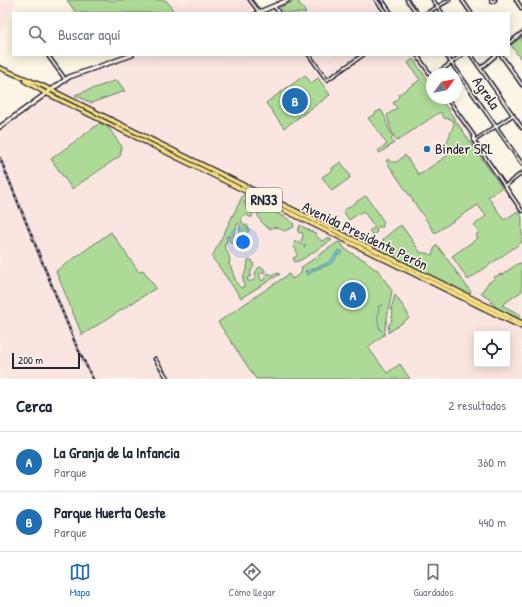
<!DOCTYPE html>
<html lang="es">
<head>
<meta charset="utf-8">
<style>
	body { margin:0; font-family:"Patrick Hand",sans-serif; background:#f6f6f7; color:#1f2937 }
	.controls { position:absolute; right:12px; bottom:12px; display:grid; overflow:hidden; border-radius:0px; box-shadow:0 2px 10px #0003 }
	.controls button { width:36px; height:36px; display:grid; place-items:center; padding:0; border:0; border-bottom:1px solid #e0e1e3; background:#fff; color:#1f2937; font:20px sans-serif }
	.compass { position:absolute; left:426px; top:68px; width:36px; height:36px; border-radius:50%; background:#fff; box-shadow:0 2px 10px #0003; rotate:57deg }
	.scale { position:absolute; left:12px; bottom:10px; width:68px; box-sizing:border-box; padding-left:4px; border:2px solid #22223b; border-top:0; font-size:11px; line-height:14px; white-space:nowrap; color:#22223b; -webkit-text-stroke:3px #fcf5e5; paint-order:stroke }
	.you { position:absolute; left:243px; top:242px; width:14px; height:14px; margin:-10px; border:3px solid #fff; border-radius:50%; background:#1a73e8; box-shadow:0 0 0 6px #1a73e833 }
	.badge { display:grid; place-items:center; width:26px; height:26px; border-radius:50%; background:#1f6fb2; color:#fff; font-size:13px; font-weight:700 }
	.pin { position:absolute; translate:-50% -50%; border:2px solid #fff; box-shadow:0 1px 4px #0006 }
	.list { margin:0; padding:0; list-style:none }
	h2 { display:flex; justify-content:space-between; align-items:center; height:52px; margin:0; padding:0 16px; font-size:17px }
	h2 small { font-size:13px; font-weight:400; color:#747a83 }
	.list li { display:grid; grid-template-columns:26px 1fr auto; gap:12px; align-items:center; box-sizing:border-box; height:60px; padding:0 16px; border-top:1px solid #e0e1e3 }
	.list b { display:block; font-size:15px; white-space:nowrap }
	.list p { margin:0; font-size:13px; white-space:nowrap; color:#747a83 }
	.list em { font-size:13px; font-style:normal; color:#747a83 }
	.icon { flex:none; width:22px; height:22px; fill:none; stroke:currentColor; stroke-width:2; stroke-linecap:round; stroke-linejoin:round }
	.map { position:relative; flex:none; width:522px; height:379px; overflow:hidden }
	.search { position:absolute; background:#fff; box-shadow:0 2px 10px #0003; left:12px; right:12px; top:12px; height:44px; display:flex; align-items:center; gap:10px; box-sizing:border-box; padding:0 14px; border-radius:0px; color:#747a83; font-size:15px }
	.sheet { height:172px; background:#fff }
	nav { display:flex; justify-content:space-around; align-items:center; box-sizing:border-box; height:56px; border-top:1px solid #e0e1e3; background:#fff; font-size:11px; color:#747a83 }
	nav a { display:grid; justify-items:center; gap:2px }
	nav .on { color:#1f6fb2 }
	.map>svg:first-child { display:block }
	.built { fill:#fbe5e0; fill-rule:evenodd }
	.green { fill:#aeda97; stroke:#687e69 }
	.water { fill:#7bccd3; stroke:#578896 }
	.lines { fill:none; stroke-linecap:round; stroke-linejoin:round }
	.stream { stroke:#578896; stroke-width:1 }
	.street-casing { stroke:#22223b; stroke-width:5 }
	.secondary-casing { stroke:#22223b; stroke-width:6 }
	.primary-casing { stroke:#22223b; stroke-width:6 }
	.street { stroke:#fcf5e5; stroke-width:2 }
	.secondary { stroke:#fcf5e5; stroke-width:3 }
	.primary { stroke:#f9e181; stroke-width:3.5 }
	.rail-casing { stroke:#22223b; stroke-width:2.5 }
	.rail { stroke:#fcf5e5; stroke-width:1; stroke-dasharray:3; stroke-linecap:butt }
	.poi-dot { fill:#1f6fb2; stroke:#fcf5e5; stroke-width:1.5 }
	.labels { text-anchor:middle; stroke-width:3; stroke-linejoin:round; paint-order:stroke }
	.shield { fill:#fcf5e5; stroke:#63616e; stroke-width:1 }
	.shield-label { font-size:14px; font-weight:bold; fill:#22223b }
	.street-label { font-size:15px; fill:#22223b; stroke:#fcf5e5 }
	.poi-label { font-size:15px; fill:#22223b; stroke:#fcf5e5; text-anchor:start }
</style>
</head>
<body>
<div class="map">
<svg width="522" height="379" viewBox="0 0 522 379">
	<rect width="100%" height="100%" fill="#fcf5e5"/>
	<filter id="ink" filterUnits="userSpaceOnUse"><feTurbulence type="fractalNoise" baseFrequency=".025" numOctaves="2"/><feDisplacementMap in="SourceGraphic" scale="8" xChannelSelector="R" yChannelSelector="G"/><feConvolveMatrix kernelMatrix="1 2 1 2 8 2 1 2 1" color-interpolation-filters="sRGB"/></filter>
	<g filter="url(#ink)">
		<g class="built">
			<polygon points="0,0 16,0 0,33"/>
			<polygon points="166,0 246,0 253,10 245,13 175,13"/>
			<polygon points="288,0 376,0 386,13 257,13"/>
			<path d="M 132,55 L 417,55 L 432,77 L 432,98 L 447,98 L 474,136 L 474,141 L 522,211 L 522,379 L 0,379 L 0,127 L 69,77 ZM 477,334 L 507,334 L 507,364 L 477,364 Z"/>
		</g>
		<g class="green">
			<polygon points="67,0 166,0 175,13 76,13"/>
			<polygon points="297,0 306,13 284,13 280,7"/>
			<polygon points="522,37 522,61 511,45"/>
			<polygon points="413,59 432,86 432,98 440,98 502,188 488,197 504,220 518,211 522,217 522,242 468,280 452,256 478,238 476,235 479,233 474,225 486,216 478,205 435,233 386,161 388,159 391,162 397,162 405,155 419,175 448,155 446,145 454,124 453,120 447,118 445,119 440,112 397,141 392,133 387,115 397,108 393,103 399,97 398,95 420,80 408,63"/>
			<polygon points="305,75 311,83 318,78 330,95 284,128 266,103"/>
			<polygon points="117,80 125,91 91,103 75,95"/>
			<path d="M 381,110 C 387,118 387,129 393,137 L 391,139 L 394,143 L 380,153 L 378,151 L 387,144 L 368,118 L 373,115 L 374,116 L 376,112 Z"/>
			<polygon points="100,123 108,127 122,147 120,156 72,189 51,159"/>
			<polygon points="341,162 349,174 350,178 332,191 322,177 333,170 332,168"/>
			<path d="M 243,195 L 249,198 L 247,202 L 244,201 L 244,204 L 246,206 L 250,205 L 254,207 L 252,217 L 249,217 L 247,214 L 243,216 L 241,219 L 243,224 L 248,226 L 249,231 L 246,234 L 242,235 L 240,233 L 240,225 L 238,223 L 233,235 L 236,239 L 235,242 L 232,244 L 229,240 L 229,237 L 227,236 L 226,239 L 227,242 L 224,244 C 225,251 232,256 229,264 C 234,271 234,283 241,288 L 244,287 L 243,277 L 247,268 L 248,260 L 252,260 L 254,266 L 251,271 L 250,277 L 247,278 L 248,281 L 252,281 L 255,279 L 255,274 L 258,268 L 262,267 L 265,270 L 265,272 L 263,273 L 262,271 L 260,273 L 260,278 L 262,281 L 265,279 L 265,275 L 268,273 L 272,275 L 275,273 L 280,274 L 241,298 L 212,257 Z"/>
			<polygon points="365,196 368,198 384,222 382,228 380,226 376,229 377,232 373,235 369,231 375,227 363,211 349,220 343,211"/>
			<path d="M 258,205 L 285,217 L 293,223 L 294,227 L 284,231 C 279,228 276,226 270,229 C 262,225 254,214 258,205 Z"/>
			<path d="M 300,225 L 316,234 L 316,236 L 322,241 L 328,238 L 332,240 L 301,260 L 295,262 L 293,258 L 296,257 C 298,253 297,251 294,247 L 295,240 L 305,247 L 305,244 L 301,242 L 303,235 L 302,232 L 299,233 L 298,231 Z"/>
			<polygon points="399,226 402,226 420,252 423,253 427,253 432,255 435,247 437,245 471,292 469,294 380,250 384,238"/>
			<polygon points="111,232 139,272 143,270 156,288 82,335 56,271"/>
			<polygon points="338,242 341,243 346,250 366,261 373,268 378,270 392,291 384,335 368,347 387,373 400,364 410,379 256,379 218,322 289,274 292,279 301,273 302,267"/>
			<polygon points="522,263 522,291 502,305 521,315 517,318 496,307 491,302 491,300 481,294 484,288 485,288 488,283 494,279 494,277 501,274 502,275 517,264"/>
			<polygon points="395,295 407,312 409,318 388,333 389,324 391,323 393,311 391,309"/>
		</g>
		<path class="water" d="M 338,250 L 343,252 L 341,255 L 338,254 C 334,265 326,266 317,269 C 313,270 311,273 308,275 L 305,271 L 307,270 L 308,272 C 324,261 326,270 338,250 Z"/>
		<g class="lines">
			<path class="stream" d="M 381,331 C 376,322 378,315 379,306 L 383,305"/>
			<g class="street-casing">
				<g id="street">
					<polyline points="250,0 259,12"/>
					<polyline points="376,0 386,13"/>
					<polyline points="382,0 391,13"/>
					<polyline points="407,0 417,13"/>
					<polyline points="433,0 442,13"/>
					<polyline points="462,0 471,13"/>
					<polyline points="491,0 492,2 495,0"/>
					<polyline points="516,0 522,9"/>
					<polyline points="274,6 279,13"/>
					<polyline points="427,13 449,0"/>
					<polyline points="509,43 522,33"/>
					<polyline points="309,55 327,80 363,55"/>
					<polyline points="417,55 432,77"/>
					<polyline points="446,55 522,164"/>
					<polyline points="471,55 522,128"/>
					<polyline points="501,55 522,85"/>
					<polyline points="49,57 65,79"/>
					<polyline points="481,68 496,55"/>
					<polyline points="436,74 462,55"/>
					<polyline points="447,98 474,136 474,141 522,211"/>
					<polyline points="474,141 513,115"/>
					<polyline points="505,186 522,173"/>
					<polyline points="155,359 168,379"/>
				</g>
			</g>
			<g class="secondary-casing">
				<g id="secondary">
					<polyline points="257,13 288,0"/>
					<polyline points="0,127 69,77 132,55"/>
				</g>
			</g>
			<g class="primary-casing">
				<g id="primary">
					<polyline points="0,68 43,86 522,323"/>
					<polyline points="25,81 42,91 522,327"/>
				</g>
			</g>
			<use href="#street" class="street"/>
			<use href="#secondary" class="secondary"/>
			<use href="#primary" class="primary"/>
			<g class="rail-casing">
				<polyline id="rail" points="0,158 76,345 93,379"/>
			</g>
			<use href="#rail" class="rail"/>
		</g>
	</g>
	<circle class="poi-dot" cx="427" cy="149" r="4"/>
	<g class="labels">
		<rect class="shield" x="246" y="188" width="36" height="24" rx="3"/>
		<g class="shield-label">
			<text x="264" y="205">RN33</text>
		</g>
		<g class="street-label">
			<text transform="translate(486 93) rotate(55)" y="5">Agrela</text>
			<text transform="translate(365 236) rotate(26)" y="5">Avenida Presidente Perón</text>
		</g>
		<g class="poi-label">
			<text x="435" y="154">Binder SRL</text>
		</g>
	</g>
</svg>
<div class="controls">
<button><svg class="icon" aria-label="locate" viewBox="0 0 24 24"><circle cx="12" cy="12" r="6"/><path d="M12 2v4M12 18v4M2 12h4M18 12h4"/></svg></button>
</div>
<svg class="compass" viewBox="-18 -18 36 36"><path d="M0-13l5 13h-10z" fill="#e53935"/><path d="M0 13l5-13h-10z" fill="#747a83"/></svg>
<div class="scale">200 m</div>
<div class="you"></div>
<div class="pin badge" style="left:353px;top:295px">A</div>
<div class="pin badge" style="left:295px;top:101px">B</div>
<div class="search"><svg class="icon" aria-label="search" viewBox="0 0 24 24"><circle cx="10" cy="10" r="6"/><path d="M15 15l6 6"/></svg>Buscar aquí</div>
</div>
<section class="sheet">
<h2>Cerca<small>2 resultados</small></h2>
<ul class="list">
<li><span class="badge">A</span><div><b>La Granja de la Infancia</b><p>Parque</p></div><em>360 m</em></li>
<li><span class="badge">B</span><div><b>Parque Huerta Oeste</b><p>Parque</p></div><em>440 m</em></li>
</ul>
</section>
<nav>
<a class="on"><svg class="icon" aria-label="map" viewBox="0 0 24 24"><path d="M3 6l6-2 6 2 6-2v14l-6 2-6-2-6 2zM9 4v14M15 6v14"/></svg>Mapa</a>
<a><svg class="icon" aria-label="directions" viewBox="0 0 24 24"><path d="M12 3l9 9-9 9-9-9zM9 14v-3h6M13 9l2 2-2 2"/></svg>Cómo llegar</a>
<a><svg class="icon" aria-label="saved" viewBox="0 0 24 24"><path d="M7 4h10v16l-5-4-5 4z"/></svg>Guardados</a>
</nav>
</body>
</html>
